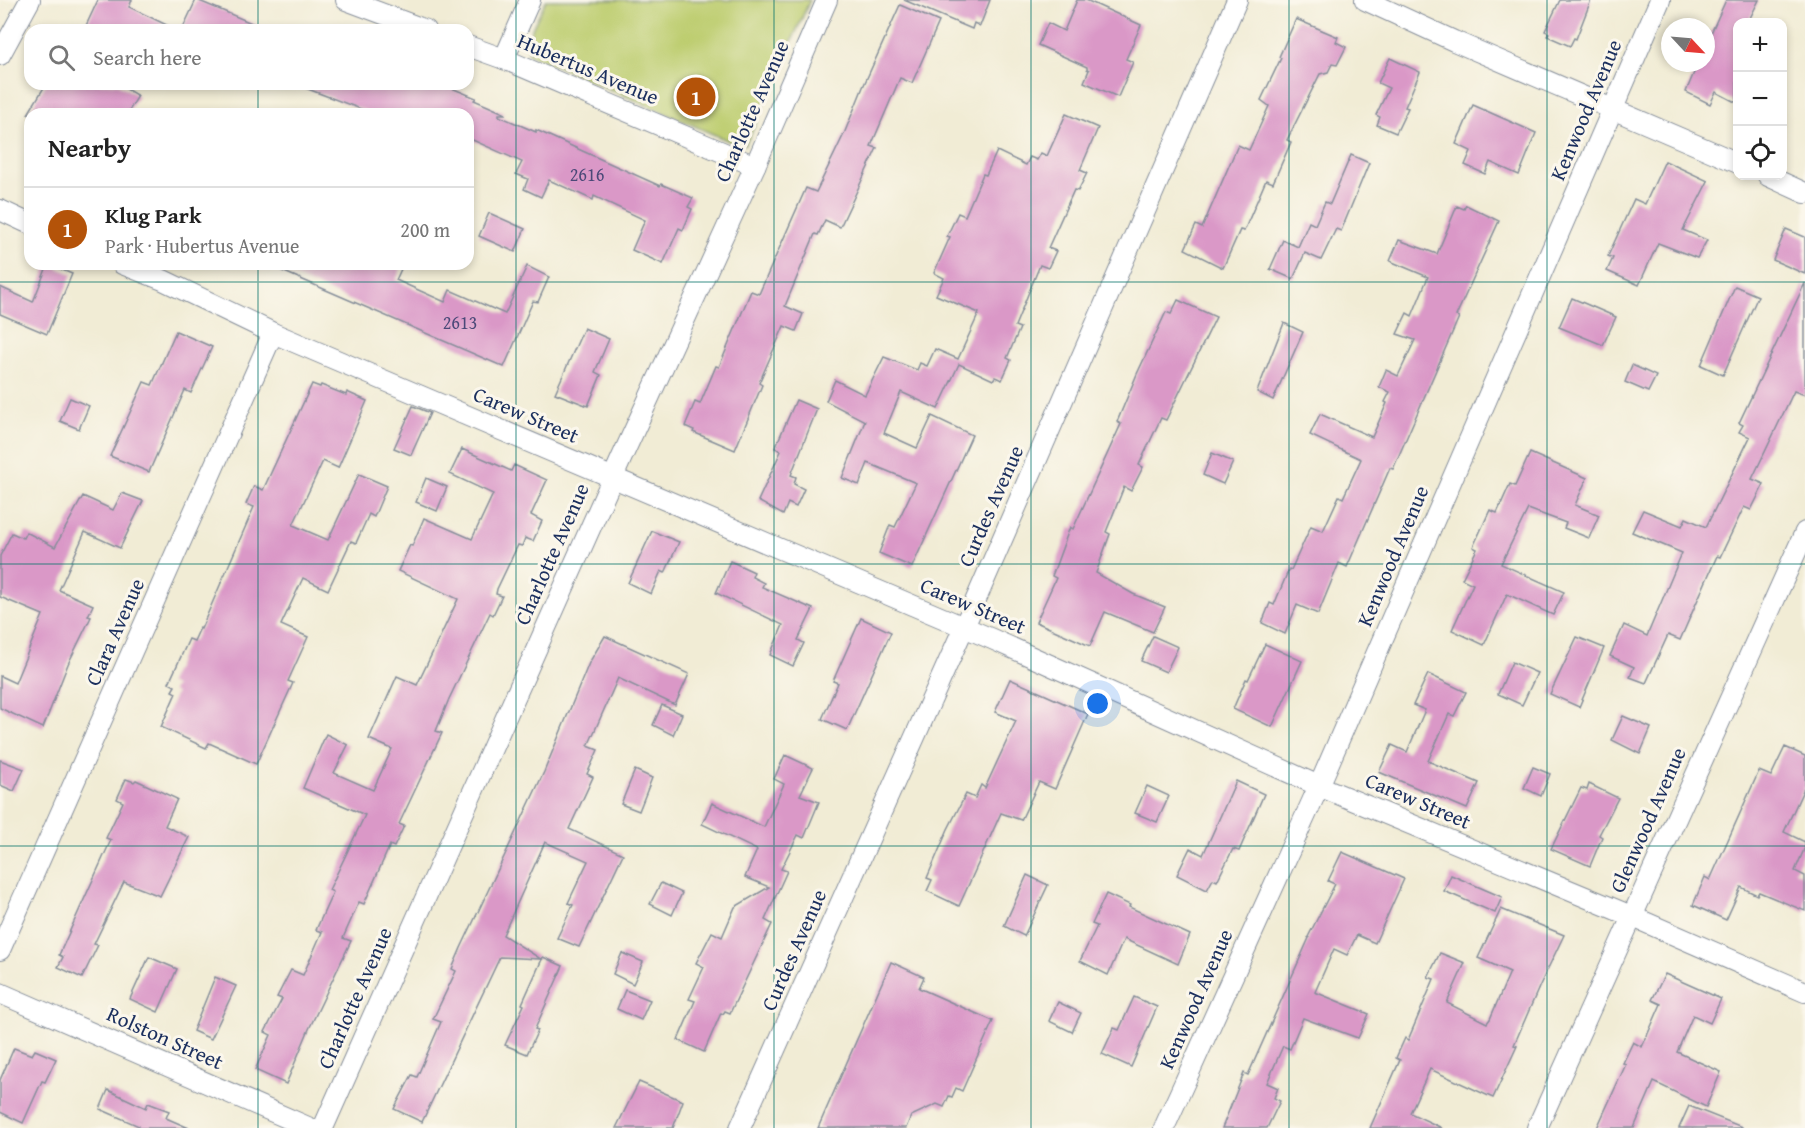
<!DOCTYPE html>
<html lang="en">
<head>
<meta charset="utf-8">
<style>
	body { margin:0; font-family:"Gentium Book Plus",serif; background:#f2f2f2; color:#222 }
	.controls { position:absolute; right:18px; top:18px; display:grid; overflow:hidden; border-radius:12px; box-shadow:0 3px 9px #0003 }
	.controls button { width:54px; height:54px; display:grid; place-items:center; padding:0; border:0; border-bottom:2px solid #e0e0e0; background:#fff; color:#222; font:30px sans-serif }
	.compass { position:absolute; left:1661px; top:18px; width:54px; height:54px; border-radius:50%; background:#fff; box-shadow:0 3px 9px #0003; rotate:116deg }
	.you { position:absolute; left:1098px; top:704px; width:21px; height:21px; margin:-15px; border:4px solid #fff; border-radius:50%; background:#1a73e8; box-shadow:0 0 0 9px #1a73e833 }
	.badge { display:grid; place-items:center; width:39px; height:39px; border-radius:50%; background:#b45309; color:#fff; font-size:20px; font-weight:700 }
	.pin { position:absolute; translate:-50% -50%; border:3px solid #fff; box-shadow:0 2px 6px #0006 }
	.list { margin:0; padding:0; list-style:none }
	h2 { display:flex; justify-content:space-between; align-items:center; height:78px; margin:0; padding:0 24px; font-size:26px }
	h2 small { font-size:20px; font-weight:400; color:#767676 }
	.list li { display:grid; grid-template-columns:39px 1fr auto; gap:18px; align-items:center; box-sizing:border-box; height:84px; padding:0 24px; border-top:2px solid #e0e0e0 }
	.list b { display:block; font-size:22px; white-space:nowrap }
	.list p { margin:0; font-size:20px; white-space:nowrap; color:#767676 }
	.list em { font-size:20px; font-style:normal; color:#767676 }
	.icon { flex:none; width:33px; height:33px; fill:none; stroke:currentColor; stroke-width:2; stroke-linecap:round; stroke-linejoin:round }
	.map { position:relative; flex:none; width:1805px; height:1128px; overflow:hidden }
	.search { position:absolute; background:#fff; box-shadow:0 3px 9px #0003; left:24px; top:24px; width:450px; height:66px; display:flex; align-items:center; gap:15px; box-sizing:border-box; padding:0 21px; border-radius:18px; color:#767676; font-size:22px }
	.panel { position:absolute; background:#fff; box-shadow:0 3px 9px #0003; left:24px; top:108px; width:450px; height:162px; border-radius:18px }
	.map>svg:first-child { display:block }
	.green { fill:#bdcd70; stroke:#6c7e67; stroke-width:1.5 }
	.building { fill:#da98c7 }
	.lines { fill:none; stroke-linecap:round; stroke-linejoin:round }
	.minor-casing { stroke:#868e9a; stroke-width:22 }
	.minor { stroke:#fff; stroke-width:20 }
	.grid { fill:none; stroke:#0f766e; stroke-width:1.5; stroke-opacity:0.55 }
	.labels { text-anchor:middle; stroke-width:6; stroke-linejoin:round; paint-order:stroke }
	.number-label { font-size:18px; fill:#4b4978 }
	.street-label { font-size:21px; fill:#1b2f5e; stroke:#fbf7ec }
</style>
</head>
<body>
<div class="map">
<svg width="1805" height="1128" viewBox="0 0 1805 1128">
	<rect width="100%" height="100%" fill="#fbf7ec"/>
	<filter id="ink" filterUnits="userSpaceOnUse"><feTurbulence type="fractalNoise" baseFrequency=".0167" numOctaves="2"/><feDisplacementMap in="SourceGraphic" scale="12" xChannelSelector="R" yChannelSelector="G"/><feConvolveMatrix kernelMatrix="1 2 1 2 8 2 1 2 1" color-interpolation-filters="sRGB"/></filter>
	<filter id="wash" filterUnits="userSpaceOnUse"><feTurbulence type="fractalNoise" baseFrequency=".008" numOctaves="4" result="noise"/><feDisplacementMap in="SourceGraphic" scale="24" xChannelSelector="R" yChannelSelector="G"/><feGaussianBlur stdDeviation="1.35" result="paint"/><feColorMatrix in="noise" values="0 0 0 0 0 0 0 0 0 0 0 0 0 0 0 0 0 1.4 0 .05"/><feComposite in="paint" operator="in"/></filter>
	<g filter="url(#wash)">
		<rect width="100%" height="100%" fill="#f1ecd5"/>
		<path class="green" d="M 546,0 L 810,0 L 750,136 L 745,144 L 738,145 L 529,54 C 524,37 539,16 546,0 Z"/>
		<g id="blocks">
			<g class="building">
				<polygon points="98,0 132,0 129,7 177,30 84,30"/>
				<polygon points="196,0 197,0 268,30 182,30"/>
				<polygon points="904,0 990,0 980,26 974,23 972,29"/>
				<polygon points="1077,0 1086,0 1141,25 1126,59 1133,62 1118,97 1084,82 1089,70 1087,69 1087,67 1038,45 1048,23 1064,31"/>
				<polygon points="1560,0 1591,0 1576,39 1574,38 1570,46 1547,36 1549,33 1545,31"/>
				<polygon points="1726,0 1759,0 1748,22 1737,22 1737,103 1716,92 1710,104 1686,92 1698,63 1706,63 1706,44"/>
				<polygon points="900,5 939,22 912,83 900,78 871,146 877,148 840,227 825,220 818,235 815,234 785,306 803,314 796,331 784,326 759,383 762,385 735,450 693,432 694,430 685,426 695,402 700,404 716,366 719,367 751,291 759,294 806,188 816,192 844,134 863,87"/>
				<polygon points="1296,19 1338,37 1336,42 1346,47 1337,65 1332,64 1328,72 1320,74 1287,140 1291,142 1273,183 1266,180 1244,231 1240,230 1223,268 1185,249 1196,225 1202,228 1238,145 1249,150 1269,106 1261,100 1281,58 1279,57"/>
				<polygon points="1390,58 1420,72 1405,107 1408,108 1396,133 1377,125 1380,117 1376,115 1389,88 1378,83"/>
				<polygon points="46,84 118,84 138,96 127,114 28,114"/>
				<polygon points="301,84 442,84 476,98 474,100 506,114 499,114 499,116 536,132 536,130 660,186 661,184 693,198 688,207 692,209 683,230 679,228 663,264 632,250 645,220 594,196 593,200 549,180 541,197 524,189 528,179 516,174 522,162 468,138 468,114 374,114 300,86"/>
				<polygon points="1473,105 1536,133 1519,175 1490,162 1485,174 1465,165 1471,151 1456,144"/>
				<polygon points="1066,114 1098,128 1080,170 1087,173 1078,191 1074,190 1048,248 1056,251 1048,268 1040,265 1015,326 1020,328 1007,358 1011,360 1002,380 995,377 993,380 959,364 938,409 901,392 884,433 917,448 932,416 972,435 912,567 879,553 890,525 895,527 916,483 868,463 859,485 842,478 865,421 826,401 835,380 865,395 884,357 917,370 920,363 927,366 935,349 958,359 979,313 936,295 944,278 934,273 950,237 947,236 958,213 965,216 983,174 986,175 997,151 1026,165 1030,157 1037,160 1041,153 1047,156"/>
				<polygon points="1351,155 1369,163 1341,231 1336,229 1321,260 1305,253 1293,279 1270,269 1283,240 1298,247 1309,222 1315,225 1325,202 1330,204"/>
				<polygon points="1665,161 1708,181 1683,230 1707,240 1697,258 1658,243 1639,285 1607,271 1613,258 1608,256 1634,199 1645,204"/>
				<polygon points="1466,205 1499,221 1456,316 1459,317 1393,469 1390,468 1347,567 1339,563 1318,614 1297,605 1285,634 1262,623 1270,603 1274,605 1289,569 1291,570 1311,526 1323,531 1339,496 1343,498 1361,459 1310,435 1320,414 1372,437 1387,403 1385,402 1390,392 1379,387 1386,370 1398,376 1415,340 1397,334 1407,313 1412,316 1428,277 1390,261 1399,240 1437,254 1457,206 1464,209"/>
				<polygon points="489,213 525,229 515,252 479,236"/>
				<polygon points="1786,229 1805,237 1805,274 1773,260"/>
				<polygon points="48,264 72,274 47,334 0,314 0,287 33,302"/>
				<polygon points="266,264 390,264 401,269 396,280 445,302 450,290 505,314 527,266 549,277 538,302 533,301 504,367"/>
				<polygon points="1805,283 1805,395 1794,391 1752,479 1764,484 1751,510 1744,507 1720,557 1717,556 1680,640 1668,635 1646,683 1630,677 1634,667 1610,656 1624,625 1647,636 1682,553 1632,532 1643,510 1682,526 1686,518 1706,527 1750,437 1739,432 1743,425 1739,423"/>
				<polygon points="1735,286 1758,296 1723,375 1701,365"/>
				<polygon points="1572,298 1616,317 1603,345 1559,327"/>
				<polygon points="1178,300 1216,317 1166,420 1161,418 1139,465 1143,467 1131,491 1124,487 1106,532 1110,534 1096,573 1133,594 1165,607 1153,632 1105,612 1090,646 1036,622 1056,578 1052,576 1070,527 1073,529 1121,424 1117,422 1137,374 1166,312 1171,314"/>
				<polygon points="1284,323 1303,332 1273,400 1257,392"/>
				<polygon points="584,328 609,339 595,372 601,375 588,406 555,393"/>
				<polygon points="176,331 212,347 191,393 185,390 149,472 110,456 144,382 152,385"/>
				<polygon points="1632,365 1656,376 1648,392 1625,382"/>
				<polygon points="312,384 320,387 321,385 346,395 347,392 367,401 338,468 323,461 293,525 328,540 359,474 387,486 374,517 369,514 356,543 351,541 328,590 303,578 281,625 308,637 288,681 293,683 256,764 209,743 206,748 161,727 176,693 172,691 175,686 169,683 189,639 194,641 200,628 201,629 254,507 246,504 254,486 263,490"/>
				<polygon points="70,398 89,406 79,429 60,421"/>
				<polygon points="796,400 817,409 791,475 796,477 794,484 804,489 796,507 788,503 783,515 758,501 781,451 775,448"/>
				<polygon points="413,406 430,413 411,455 394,448"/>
				<polygon points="462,449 511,471 514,465 547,480 531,515 542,521 533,541 525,538 522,546 518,545 497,589 496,594 502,596 493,615 490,613 449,699 436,731 442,733 399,824 404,826 394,847 390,845 364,904 359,902 343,938 351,941 309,1029 286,1084 255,1070 271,1035 265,1032 282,999 277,997 291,970 303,975 322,932 316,930 333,892 329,890 365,815 303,788 326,734 348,745 334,773 373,790 392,749 369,739 397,676 417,685 458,599 398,571 410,545 412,546 424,518 472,539 493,494 450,474"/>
				<polygon points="1212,453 1233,462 1223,484 1203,475"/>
				<polygon points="1530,453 1587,478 1575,505 1599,515 1589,538 1564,528 1566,523 1528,509 1501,564 1564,592 1553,615 1507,594 1484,645 1452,630 1473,584 1462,579 1477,549 1473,547 1490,510 1497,513 1510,484 1515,486"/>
				<polygon points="426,478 447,487 437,511 416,502"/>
				<polygon points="122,493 143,501 120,548 85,532 59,590 93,605 88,616 91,617 68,664 43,728 0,708 0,676 15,683 43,615 0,597 0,556 12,533 23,538 26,532 55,547 83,496 113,510"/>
				<polygon points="652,531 679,542 665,573 661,571 651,594 628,583"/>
				<polygon points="730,561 754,572 752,577 764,583 762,587 813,609 798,640 804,643 793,666 770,655 783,625 716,593"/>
				<polygon points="861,618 891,632 847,730 822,719 838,683 833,681"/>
				<polygon points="605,636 689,674 675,705 618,678 588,746 598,750 587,774 593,777 569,829 623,854 579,947 557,938 573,905 568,903 588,861 545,842 503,935 541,959 500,957 422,1122 394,1109 412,1075 417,1077 441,1022 433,1019 456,971 452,969 461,948 544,772 589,663"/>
				<polygon points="1153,636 1178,647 1166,672 1141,661"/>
				<polygon points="1577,637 1604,648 1579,707 1550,694"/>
				<polygon points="1265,644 1302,661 1272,727 1233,709 1246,679 1248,680"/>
				<polygon points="1512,662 1537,673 1522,705 1498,694"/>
				<polygon points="1428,674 1466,692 1454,716 1449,714 1428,761 1479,783 1467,809 1379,772 1392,745 1407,752 1425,710 1413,705"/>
				<polygon points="1010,679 1088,714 1055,789 1039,782 1021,820 1001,813 959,906 927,891 932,880 927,878 948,829 966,794 975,798 981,785 985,788 1016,721 995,712"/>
				<polygon points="662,705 682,714 673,735 653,725"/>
				<polygon points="1623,716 1651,728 1640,754 1612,740"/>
				<polygon points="1785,747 1805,756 1805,786 1784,832 1805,842 1805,847 1795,871 1805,876 1805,911 1759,892 1757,895 1741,887 1726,920 1693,905 1705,877 1710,880 1759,771 1771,776"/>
				<polygon points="785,755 813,768 800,795 819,802 804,838 798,835 781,869 787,871 765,920 772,924 755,960 730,1013 725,1011 723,1014 721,1013 704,1052 678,1040 695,1001 689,999 704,967 696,963 712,932 722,937 735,907 769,887 745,877 757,850 702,824 712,803 764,827 784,784 774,779"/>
				<polygon points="0,760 24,769 14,791 0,785"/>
				<polygon points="1533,767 1550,774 1541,796 1524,788"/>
				<polygon points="635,770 652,778 639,811 621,804"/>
				<polygon points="126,779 134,782 136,780 177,799 165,826 189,837 160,896 124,882 94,944 98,945 82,978 58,967 63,957 59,955 111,840 106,838 123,802 117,799"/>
				<polygon points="1236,781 1264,794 1239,851 1233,849 1217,881 1213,879 1207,890 1177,875 1190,848 1203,855"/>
				<polygon points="1589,784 1618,798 1599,835 1602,837 1590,866 1551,849 1581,788 1587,790"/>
				<polygon points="1147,786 1169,796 1157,822 1135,813"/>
				<polygon points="1342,852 1404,879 1375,943 1357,935 1347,955 1334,949 1315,992 1369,1014 1358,1038 1303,1018 1290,1049 1283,1046 1267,1083 1278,1088 1274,1098 1280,1101 1267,1128 1222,1128 1244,1073 1248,1075 1309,938 1308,937 1335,884 1328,881"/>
				<polygon points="1027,875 1048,885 1024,936 1004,926"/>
				<polygon points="1451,875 1502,897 1495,913 1444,891"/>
				<polygon points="661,883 682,893 672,915 650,904"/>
				<polygon points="1106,894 1130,905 1129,907 1190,935 1178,964 1124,939 1108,975 1080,961 1097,926 1092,924"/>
				<polygon points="1501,909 1564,935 1540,985 1514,1045 1517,1046 1493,1098 1430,1069 1410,1113 1442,1128 1370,1128 1400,1060 1396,1058 1405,1038 1408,1040 1434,979 1428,977 1440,953 1465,963 1447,1003 1487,1023 1490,1019 1510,972 1478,958"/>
				<polygon points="622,953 643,962 633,984 613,974"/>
				<polygon points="149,957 177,969 158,1012 130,999"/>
				<polygon points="543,957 563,966 535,1029 538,1030 527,1054 505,1045 524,1005 522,1004"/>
				<polygon points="891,962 924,977 919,988 993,1021 962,1091 956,1088 952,1097 949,1096 944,1107 937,1104 911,1116 906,1128 818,1128"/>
				<polygon points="1665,974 1721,999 1710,1023 1693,1015 1677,1052 1721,1072 1706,1107 1654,1082 1634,1128 1597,1128 1626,1064 1623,1063 1633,1042 1642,1047 1661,1004 1652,1000"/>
				<polygon points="215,977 236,986 211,1039 193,1031"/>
				<polygon points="625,990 650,1000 641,1020 617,1009"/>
				<polygon points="1134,997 1157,1007 1131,1067 1102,1054 1114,1028 1119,1030"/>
				<polygon points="1058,1002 1081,1013 1072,1032 1049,1021"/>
				<polygon points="14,1048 32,1055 35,1050 56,1059 45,1082 42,1081 23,1123 0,1112 0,1080"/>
				<polygon points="639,1082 683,1101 673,1128 616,1128"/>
				<polygon points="108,1090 146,1108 148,1103 169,1111 166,1118 189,1128 138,1128 139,1126 100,1109"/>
				<polygon points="1689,1106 1742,1127 1741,1128 1679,1128"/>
			</g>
		</g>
	</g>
	<g filter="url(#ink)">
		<use href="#blocks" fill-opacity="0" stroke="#868e9a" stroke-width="1.5"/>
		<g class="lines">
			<g class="minor-casing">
				<g id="minor">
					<polyline points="346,0 426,30"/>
					<polyline points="1365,0 1454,41 1738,163"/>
					<polyline points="468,46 504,59 755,166"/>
					<polyline points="0,55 30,0"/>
					<polyline points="504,59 530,0"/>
					<polyline points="1768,176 1805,193"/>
					<polyline points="0,210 30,224"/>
					<polyline points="122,264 163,280 273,333 992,639 1319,786 1631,916 1805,992"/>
					<polyline points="0,950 273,333"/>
					<polyline points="0,993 310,1128"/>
					<polyline points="323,1128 622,457 755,166 827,0"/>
					<polyline points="740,1128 964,627 1237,0"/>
					<polyline points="1164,1128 1319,786 1660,0"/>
					<polyline points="1537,1128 1805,532"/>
				</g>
			</g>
			<use href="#minor" class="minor"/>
		</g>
	</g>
	<path class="grid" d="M 258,0 L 258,30M 516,0 L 516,1128M 774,0 L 774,1128M 1031,0 L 1031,1128M 1289,0 L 1289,1128M 1547,0 L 1547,1128M 258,84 L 258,114M 258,264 L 258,1128M 0,282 L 1805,282M 0,564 L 1805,564M 0,846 L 1805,846"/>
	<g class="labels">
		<g class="number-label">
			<text x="587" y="181">2616</text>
			<text x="460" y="329">2613</text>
		</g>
		<g class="street-label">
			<text transform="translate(588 69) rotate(23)" y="7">Hubertus Avenue</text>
			<text transform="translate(1586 110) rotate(-67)" y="7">Kenwood Avenue</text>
			<text transform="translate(752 111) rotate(-66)" y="7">Charlotte Avenue</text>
			<text transform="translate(526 415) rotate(23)" y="7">Carew Street</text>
			<text transform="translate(991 506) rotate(-66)" y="7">Curdes Avenue</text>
			<text transform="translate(552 554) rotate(-66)" y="7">Charlotte Avenue</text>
			<text transform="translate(1393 556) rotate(-67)" y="7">Kenwood Avenue</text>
			<text transform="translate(973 606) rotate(23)" y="7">Carew Street</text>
			<text transform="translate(115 632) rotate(-66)" y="7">Clara Avenue</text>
			<text transform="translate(1418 801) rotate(23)" y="7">Carew Street</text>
			<text transform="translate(1648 820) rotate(-66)" y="7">Glenwood Avenue</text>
			<text transform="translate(794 950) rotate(-66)" y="7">Curdes Avenue</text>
			<text transform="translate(355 998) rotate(-66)" y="7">Charlotte Avenue</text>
			<text transform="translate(1196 999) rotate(-66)" y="7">Kenwood Avenue</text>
			<text transform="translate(165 1038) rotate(24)" y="7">Rolston Street</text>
		</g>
	</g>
</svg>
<div class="controls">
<button>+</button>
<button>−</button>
<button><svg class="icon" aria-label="locate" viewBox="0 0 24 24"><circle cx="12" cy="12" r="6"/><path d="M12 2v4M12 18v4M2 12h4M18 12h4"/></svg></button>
</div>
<svg class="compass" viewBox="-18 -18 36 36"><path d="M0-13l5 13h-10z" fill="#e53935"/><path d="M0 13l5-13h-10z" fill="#767676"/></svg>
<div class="you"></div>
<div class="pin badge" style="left:696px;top:97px">1</div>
<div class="search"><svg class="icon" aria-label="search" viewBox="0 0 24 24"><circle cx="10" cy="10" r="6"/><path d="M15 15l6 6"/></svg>Search here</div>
<section class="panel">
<h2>Nearby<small></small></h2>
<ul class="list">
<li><span class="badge">1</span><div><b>Klug Park</b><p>Park · Hubertus Avenue</p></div><em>200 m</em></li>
</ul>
</section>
</div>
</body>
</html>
